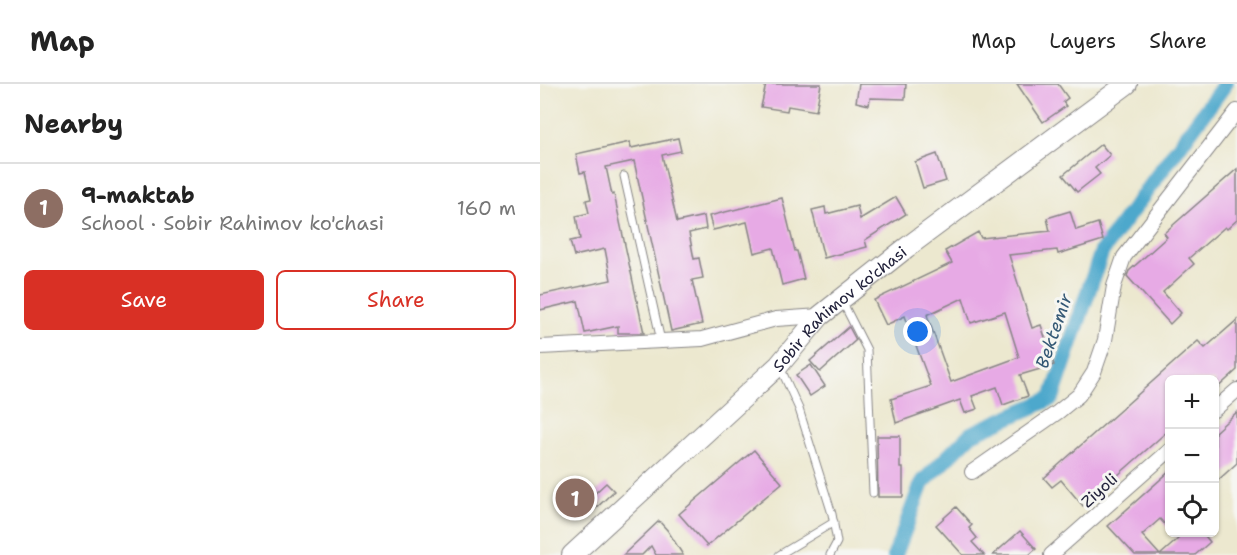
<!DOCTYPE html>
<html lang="en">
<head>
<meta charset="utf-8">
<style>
	body { margin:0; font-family:"Shantell Sans",sans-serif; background:#f6f6f6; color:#222 }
	.controls { position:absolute; right:18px; bottom:18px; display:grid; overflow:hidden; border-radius:9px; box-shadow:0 2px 4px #0004 }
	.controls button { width:54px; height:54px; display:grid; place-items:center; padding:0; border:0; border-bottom:2px solid #e0e0e0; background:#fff; color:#222; font:30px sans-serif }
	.you { position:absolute; left:378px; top:248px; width:21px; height:21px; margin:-15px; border:4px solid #fff; border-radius:50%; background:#1a73e8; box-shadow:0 0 0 9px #1a73e833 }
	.badge { display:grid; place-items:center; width:39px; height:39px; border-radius:50%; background:#d93025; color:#fff; font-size:20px; font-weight:700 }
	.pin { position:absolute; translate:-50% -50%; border:3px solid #fff; box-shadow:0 2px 6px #0006 }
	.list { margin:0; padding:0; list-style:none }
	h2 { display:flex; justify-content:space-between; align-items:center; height:78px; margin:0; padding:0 24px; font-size:26px }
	h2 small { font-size:20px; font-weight:400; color:#767676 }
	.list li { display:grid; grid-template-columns:39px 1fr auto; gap:18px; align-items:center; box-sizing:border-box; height:90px; padding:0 24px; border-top:2px solid #e0e0e0 }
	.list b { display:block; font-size:22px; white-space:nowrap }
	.list p { margin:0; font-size:20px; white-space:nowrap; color:#767676 }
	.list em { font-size:20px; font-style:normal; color:#767676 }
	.actions { display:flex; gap:12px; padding:18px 24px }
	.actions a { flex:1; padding:14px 0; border:2px solid #d93025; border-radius:9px; text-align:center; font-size:21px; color:#d93025 }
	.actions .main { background:#d93025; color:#fff }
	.icon { flex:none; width:33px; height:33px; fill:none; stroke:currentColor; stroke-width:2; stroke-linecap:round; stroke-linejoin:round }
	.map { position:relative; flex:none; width:697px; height:471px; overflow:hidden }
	header { display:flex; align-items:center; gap:36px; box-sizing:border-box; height:84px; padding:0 30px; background:#fff; border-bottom:2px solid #e0e0e0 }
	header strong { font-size:28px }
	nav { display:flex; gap:33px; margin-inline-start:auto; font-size:21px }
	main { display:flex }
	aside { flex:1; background:#fff }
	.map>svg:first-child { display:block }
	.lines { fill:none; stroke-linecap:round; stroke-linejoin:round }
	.canal { stroke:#4ea8cc; stroke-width:16 }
	.building { fill:#e7aae5; fill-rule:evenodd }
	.lane-casing { stroke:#878585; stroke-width:9 }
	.street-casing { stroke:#878585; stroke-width:16 }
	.secondary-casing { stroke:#878585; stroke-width:22 }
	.lane { stroke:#fff; stroke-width:7 }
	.street { stroke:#fff; stroke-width:14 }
	.secondary { stroke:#fff; stroke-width:20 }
	.labels { text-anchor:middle; stroke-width:6; stroke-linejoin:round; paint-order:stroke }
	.street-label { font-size:16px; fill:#22223b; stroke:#f6f6f2 }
	.water-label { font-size:18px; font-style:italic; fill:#345875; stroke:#f6f6f2 }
</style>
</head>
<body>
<header>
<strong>Map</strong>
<nav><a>Map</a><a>Layers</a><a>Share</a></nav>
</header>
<main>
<aside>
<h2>Nearby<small></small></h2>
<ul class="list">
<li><span class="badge" style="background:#8d6e63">1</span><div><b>9-maktab</b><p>School · Sobir Rahimov ko'chasi</p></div><em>160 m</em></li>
</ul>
<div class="actions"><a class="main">Save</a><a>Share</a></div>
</aside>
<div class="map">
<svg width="697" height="471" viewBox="0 0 697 471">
	<rect width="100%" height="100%" fill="#f6f6f2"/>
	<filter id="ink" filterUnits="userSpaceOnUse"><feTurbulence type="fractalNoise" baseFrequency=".0167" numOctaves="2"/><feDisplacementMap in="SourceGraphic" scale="12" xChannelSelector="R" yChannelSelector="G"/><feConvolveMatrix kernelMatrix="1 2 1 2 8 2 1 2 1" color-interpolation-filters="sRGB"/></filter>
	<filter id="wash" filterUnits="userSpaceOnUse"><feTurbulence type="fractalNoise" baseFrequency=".008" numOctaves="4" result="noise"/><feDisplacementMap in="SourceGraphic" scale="24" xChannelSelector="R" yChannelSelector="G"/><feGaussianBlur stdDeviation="1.35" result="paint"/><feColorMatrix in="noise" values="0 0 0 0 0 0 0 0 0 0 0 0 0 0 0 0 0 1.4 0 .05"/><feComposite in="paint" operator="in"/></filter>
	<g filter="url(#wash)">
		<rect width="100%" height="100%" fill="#ece8cf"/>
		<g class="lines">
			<polyline class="canal" points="355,471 382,399 431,350 512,314 562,167 685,0"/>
		</g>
		<g id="blocks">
			<g class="building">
				<polygon points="226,0 281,0 276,27 248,22 247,27 221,23"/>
				<polygon points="319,0 366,0 365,15 330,14 329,21 316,18"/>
				<polygon points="477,0 518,0 528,14 523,18 526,22 503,38"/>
				<polygon points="138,54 141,67 122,71 137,138 164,132 166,145 149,149 154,175 159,174 163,194 152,196 162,240 131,247 94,77 66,83 72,111 74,110 104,249 78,249 78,242 45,249 38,217 0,226 0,211 71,196 65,165 34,172 30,157 40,155 36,132 49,129 46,116 51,115 45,88 40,89 36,70 90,58 91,64"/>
				<polygon points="561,60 570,71 555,84 560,90 537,108 523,91"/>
				<polygon points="397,70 406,97 383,104 375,78"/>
				<polygon points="697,85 697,136 687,145 685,143 649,174 654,180 623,208 641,229 630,240 587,192 589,187 627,153 624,149"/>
				<polygon points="356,113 366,130 325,156 327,163 284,174 272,126 285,123 286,130 317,122 320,135"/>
				<polygon points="242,114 255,167 257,167 264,195 242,201 233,164 214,169 207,138 173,146 169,132"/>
				<path d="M 530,127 L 536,146 L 558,139 L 563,156 L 518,170 L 517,166 L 469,171 L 492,244 L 501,241 L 514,281 L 480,291 L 488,312 L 463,321 L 457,303 L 432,312 L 437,325 L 425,329 L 420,316 L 356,339 L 351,315 L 391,302 L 365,232 L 346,241 L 334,216 L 412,179 L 405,167 L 438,148 L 441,154 L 510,147 L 507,134 ZM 423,214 L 431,239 L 465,228 L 479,273 L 411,298 L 387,231 Z"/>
				<polygon points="697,236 697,286 675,306 675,296 630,296 630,345 543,422 521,396 512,403 504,394 658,257 665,264"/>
				<polygon points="309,243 316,256 280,288 270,277"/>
				<polygon points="271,281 285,302 270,312 256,291"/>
				<polygon points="697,328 697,379 675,399 675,348"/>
				<polygon points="337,352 360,352 360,384 363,384 363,413 338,413"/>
				<polygon points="214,366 242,399 167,462 139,430"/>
				<polygon points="630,387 630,446 620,435 602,451 620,471 638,455 632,448 662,448 670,458 655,471 595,471 568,442"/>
				<polygon points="66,399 74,407 47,433 39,424"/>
				<polygon points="416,423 432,441 429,444 437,454 432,458 444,471 423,471 396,441"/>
				<polygon points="119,437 128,447 143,471 116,471 111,462 102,471 83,471"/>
				<polygon points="480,447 496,465 489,471 453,471"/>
			</g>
		</g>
	</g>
	<g filter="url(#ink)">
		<use href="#blocks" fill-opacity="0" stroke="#878585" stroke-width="1.5"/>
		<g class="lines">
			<g class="lane-casing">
				<g id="lane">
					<polyline points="84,92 121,257"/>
					<polyline points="302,217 327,266 333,409"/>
					<polyline points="240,283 259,325 292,430 297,458 290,471"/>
					<polyline points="239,471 294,438"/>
				</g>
			</g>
			<g class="street-casing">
				<g id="street">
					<polyline points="0,263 162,255 236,235 280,232"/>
					<polyline points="674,326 697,306"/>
					<polyline points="432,388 518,328 539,311 554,288 565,256 574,202 584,173 697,27"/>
					<polyline points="511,471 630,366"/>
				</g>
			</g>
			<g class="secondary-casing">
				<g id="secondary">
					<path id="s1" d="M 32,471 L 239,281 L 280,232 L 366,164 L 587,0"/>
				</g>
			</g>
			<use href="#lane" class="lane"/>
			<use href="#street" class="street"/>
			<use href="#secondary" class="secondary"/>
		</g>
	</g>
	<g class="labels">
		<g class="street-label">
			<text dy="6" stroke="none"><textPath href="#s1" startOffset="364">Sobir Rahimov ko'chasi</textPath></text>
			<text transform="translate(559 406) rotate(-42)" y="6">Ziyoli</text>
		</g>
		<g class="water-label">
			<text transform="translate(514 247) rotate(-71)" y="6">Bektemir</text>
		</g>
	</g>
</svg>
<div class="controls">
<button>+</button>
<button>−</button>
<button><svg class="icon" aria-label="locate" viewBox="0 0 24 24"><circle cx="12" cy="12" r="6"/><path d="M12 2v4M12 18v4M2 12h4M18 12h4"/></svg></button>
</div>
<div class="you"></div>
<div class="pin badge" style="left:35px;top:414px;background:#8d6e63">1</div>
</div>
</main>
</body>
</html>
